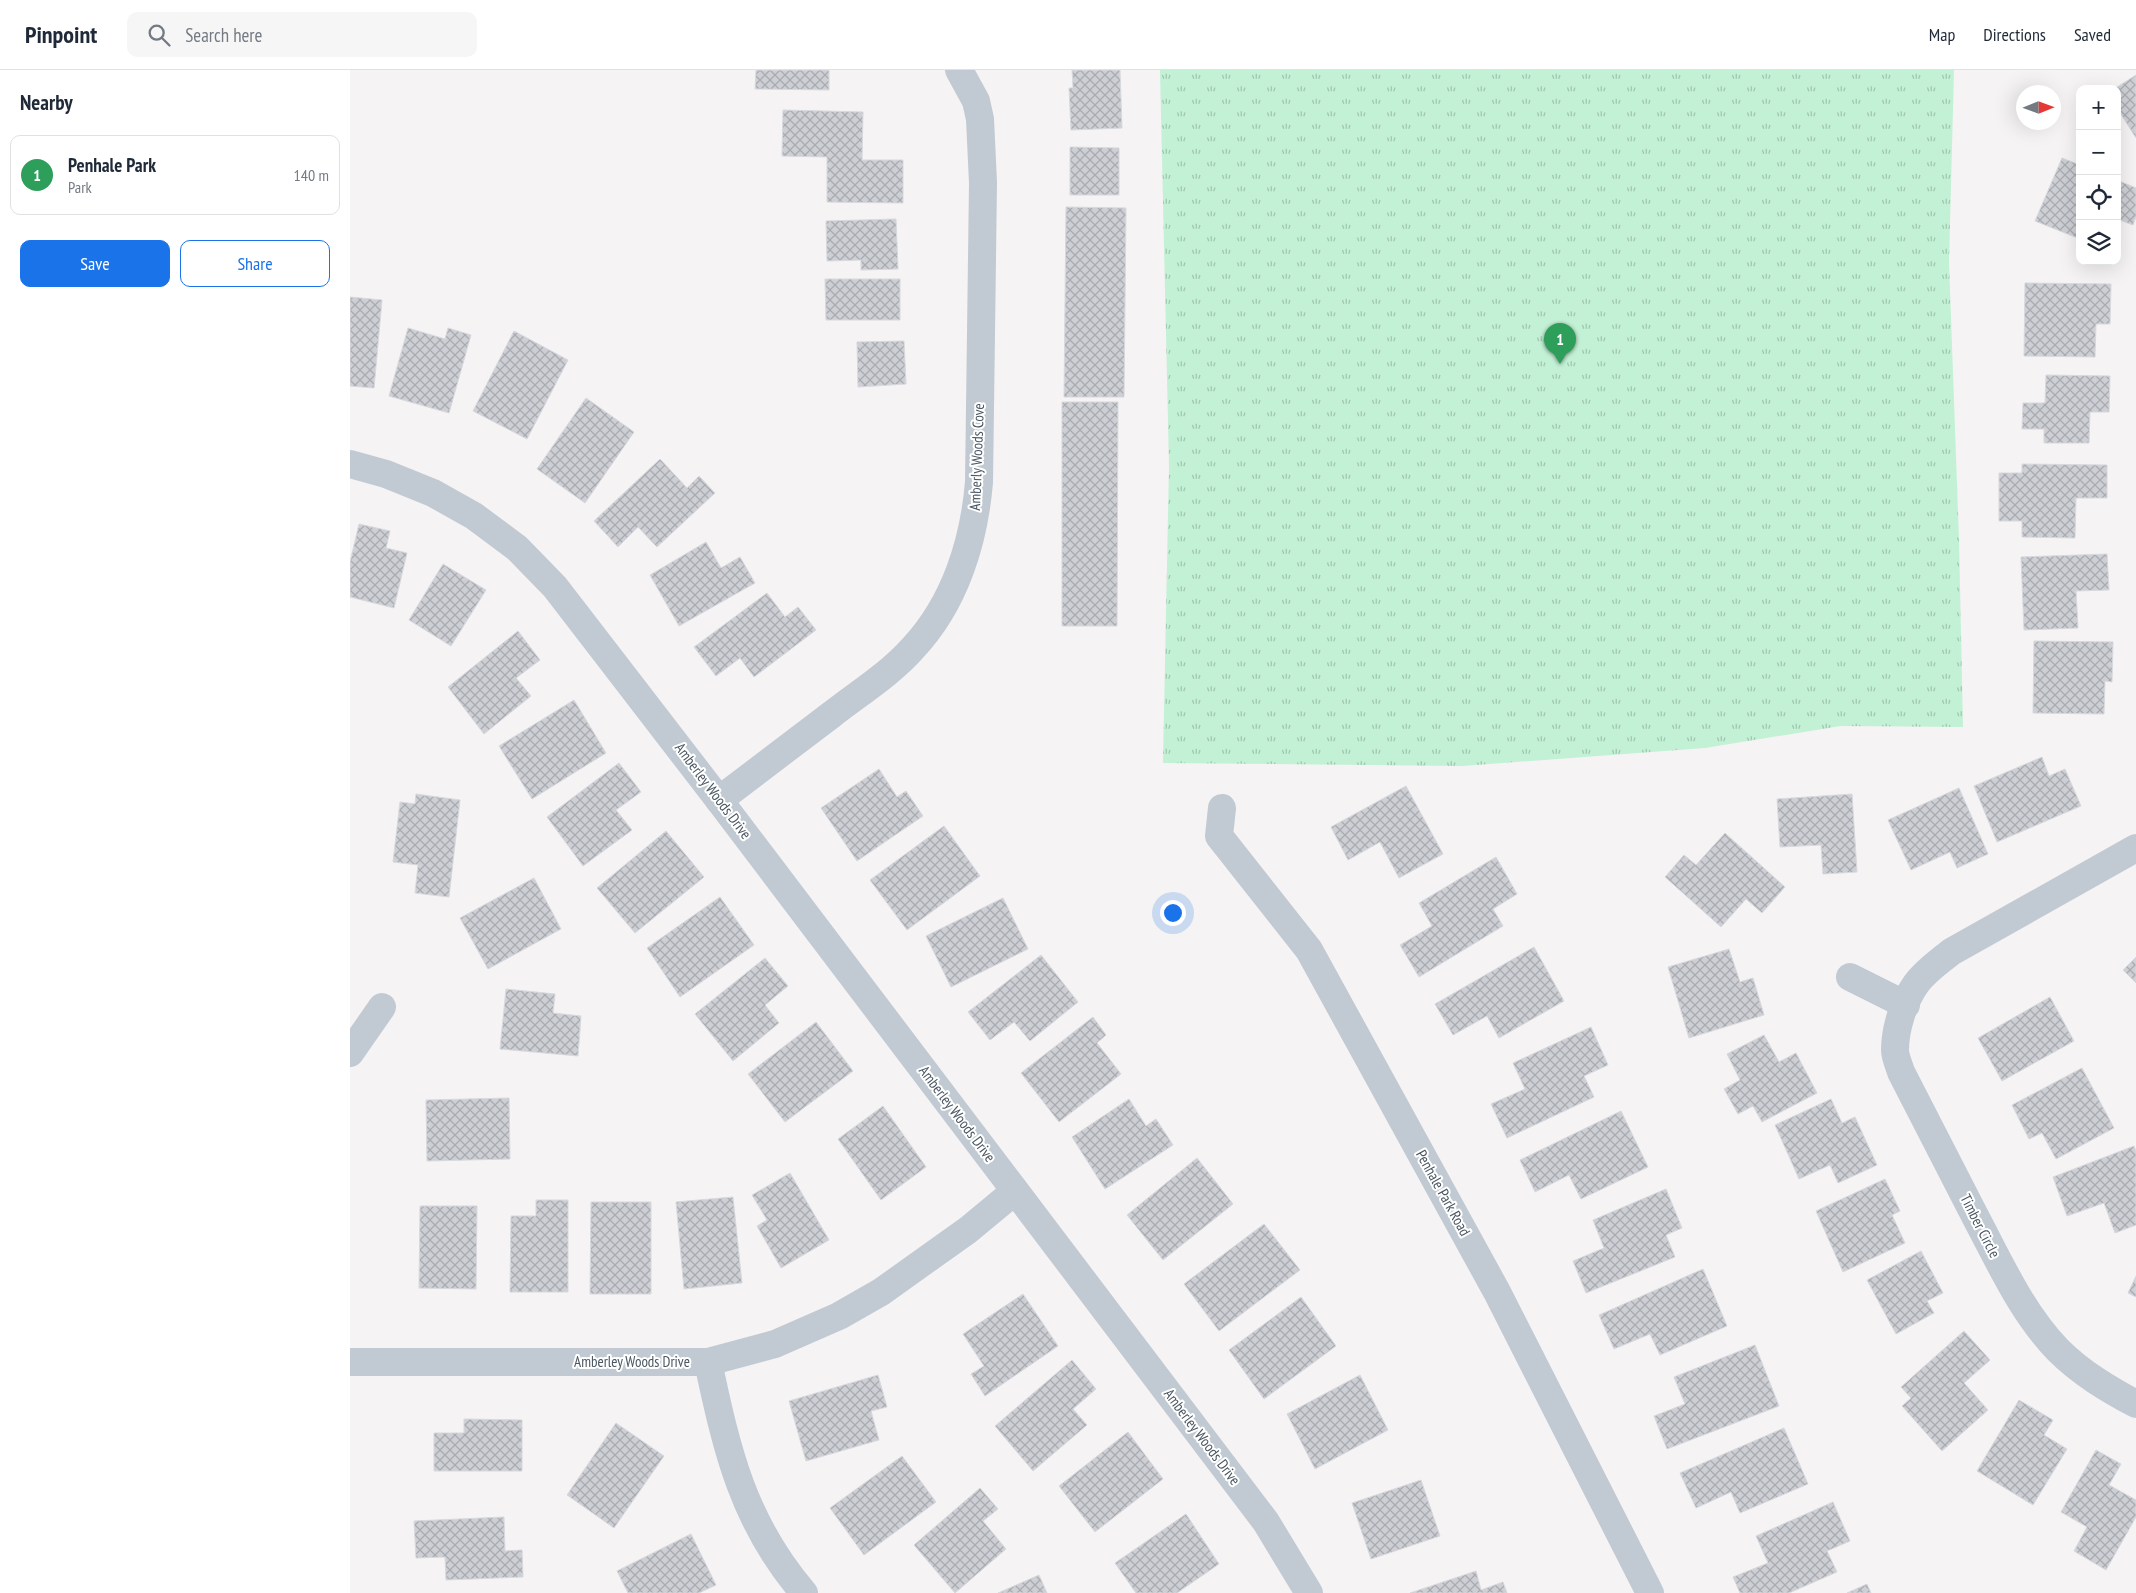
<!DOCTYPE html>
<html lang="en">
<head>
<meta charset="utf-8">
<style>
	body { margin:0; font-family:"PT Sans Narrow",sans-serif; background:#f6f6f7; color:#1f2937 }
	.controls { position:absolute; right:15px; top:15px; display:grid; overflow:hidden; border-radius:10px; box-shadow:0 5px 20px #0002 }
	.controls button { width:45px; height:45px; display:grid; place-items:center; padding:0; border:0; border-bottom:1px solid #e0e1e3; background:#fff; color:#1f2937; font:25px sans-serif }
	.compass { position:absolute; left:1666px; top:15px; width:45px; height:45px; border-radius:50%; background:#fff; box-shadow:0 5px 20px #0002; rotate:89deg }
	.you { position:absolute; left:822px; top:842px; width:18px; height:18px; margin:-12px; border:4px solid #fff; border-radius:50%; background:#1a73e8; box-shadow:0 0 0 8px #1a73e833 }
	.badge { display:grid; place-items:center; width:32px; height:32px; border-radius:50%; background:#1a73e8; color:#fff; font-size:16px; font-weight:700 }
	.pin { position:absolute; translate:-50% -41px; filter:drop-shadow(0 1px 2px #0008) }
	.pin::after { content:''; position:absolute; top:26px; width:18px; height:15px; background:inherit; clip-path:polygon(0 0,100% 0,50% 100%) }
	.list { margin:0; padding:0; list-style:none }
	h2 { display:flex; justify-content:space-between; align-items:center; height:65px; margin:0; padding:0 20px; font-size:21px }
	h2 small { font-size:16px; font-weight:400; color:#747a83 }
	.list li { display:grid; grid-template-columns:32px 1fr auto; gap:15px; align-items:center; box-sizing:border-box; height:80px; margin:0 10px 10px; padding:0 10px; border:1px solid #e0e1e3; border-radius:10px }
	.list b { display:block; font-size:19px; white-space:nowrap }
	.list p { margin:0; font-size:16px; white-space:nowrap; color:#747a83 }
	.list em { font-size:16px; font-style:normal; color:#747a83 }
	.actions { display:flex; gap:10px; padding:15px 20px }
	.actions a { flex:1; padding:11px 0; border:1px solid #1a73e8; border-radius:10px; text-align:center; font-size:18px; color:#1a73e8 }
	.actions .main { background:#1a73e8; color:#fff }
	.icon { flex:none; width:28px; height:28px; fill:none; stroke:currentColor; stroke-width:2; stroke-linecap:round; stroke-linejoin:round }
	.map { position:relative; flex:none; width:1786px; height:1523px; overflow:hidden }
	header { display:flex; align-items:center; gap:30px; box-sizing:border-box; height:70px; padding:0 25px; background:#fff; border-bottom:1px solid #e0e1e3 }
	header strong { font-size:24px }
	nav { display:flex; gap:28px; margin-inline-start:auto; font-size:18px }
	.search { width:350px; height:45px; background:#f6f6f7; display:flex; align-items:center; gap:12px; box-sizing:border-box; padding:0 18px; border-radius:10px; color:#747a83; font-size:19px }
	main { display:flex }
	aside { flex:1; background:#fff }
	.map>svg:first-child { display:block }
	.park { fill:url(#park-tufts) }
	.building { fill:url(#building-cross-hatch); stroke:#d7d9de }
	.lines { fill:none; stroke-linecap:round; stroke-linejoin:round }
	.minor { stroke:#c1cad2; stroke-width:28 }
	.labels { text-anchor:middle; stroke-width:4; stroke-linejoin:round; paint-order:stroke }
	.street-label { font-size:15px; fill:#4a5661; stroke:#fff }
</style>
</head>
<body>
<header>
<strong>Pinpoint</strong>
<div class="search"><svg class="icon" aria-label="search" viewBox="0 0 24 24"><circle cx="10" cy="10" r="6"/><path d="M15 15l6 6"/></svg>Search here</div>
<nav><a>Map</a><a>Directions</a><a>Saved</a></nav>
</header>
<main>
<aside>
<h2>Nearby<small></small></h2>
<ul class="list">
<li><span class="badge" style="background:#2e9e5b">1</span><div><b>Penhale Park</b><p>Park</p></div><em>140 m</em></li>
</ul>
<div class="actions"><a class="main">Save</a><a>Share</a></div>
</aside>
<div class="map">
<svg width="1786" height="1523" viewBox="0 0 1786 1523">
	<defs>
		<pattern id="park-tufts" width="24" height="20" patternUnits="userSpaceOnUse" patternTransform="scale(1.25)"><rect width="24" height="20" fill="#c3f1d5"/><path d="M3 7l-1-3M5 7V3M7 7l1-3M15 17l-1-3M17 17v-4M19 17l1-3" fill="none" stroke="#a0c6b0"/></pattern>
		<pattern id="building-cross-hatch" width="8" height="8" patternUnits="userSpaceOnUse" patternTransform="scale(1.25)"><rect width="8" height="8" fill="#cdcfd5"/><path d="M0 0l8 8M0 8l8-8" fill="none" stroke="#a8abb0"/></pattern>
	</defs>
	<rect width="100%" height="100%" fill="#f5f3f3"/>
	<polygon class="park" points="810,0 1604,0 1599,192 1609,470 1613,657 1491,656 1355,678 1112,696 813,693 819,395"/>
	<g class="building">
		<polygon points="406,0 479,0 479,20 405,19"/>
		<polygon points="722,0 770,0 772,58 721,60 719,18 723,18"/>
		<polygon points="1786,5 1786,68 1767,38 1767,19 1764,19"/>
		<polygon points="433,40 513,42 512,90 553,90 553,133 477,132 477,87 432,86"/>
		<polygon points="720,77 769,78 769,125 720,125"/>
		<polygon points="1712,88 1730,95 1730,169 1685,151"/>
		<polygon points="1767,110 1786,118 1786,147 1783,155 1767,149"/>
		<polygon points="716,137 776,138 774,327 714,327"/>
		<polygon points="546,149 548,199 511,200 511,190 477,191 476,151"/>
		<polygon points="475,209 550,209 550,250 476,250"/>
		<polygon points="1675,213 1761,214 1760,254 1746,254 1745,287 1674,286"/>
		<polygon points="0,227 32,230 24,318 0,316"/>
		<polygon points="58,258 95,269 98,258 121,265 99,343 39,326"/>
		<polygon points="164,261 218,290 177,369 123,341"/>
		<polygon points="554,271 556,314 508,317 507,272"/>
		<polygon points="1696,305 1760,306 1759,342 1740,342 1739,373 1694,373 1694,359 1672,359 1673,333 1695,333"/>
		<polygon points="236,328 284,362 235,433 187,399"/>
		<polygon points="712,332 768,332 767,556 712,556"/>
		<polygon points="310,389 337,418 349,406 365,423 307,477 288,457 268,477 244,451"/>
		<polygon points="1672,394 1757,395 1757,428 1726,428 1725,468 1672,467 1672,451 1649,451 1649,403 1672,403"/>
		<polygon points="9,454 40,461 36,478 57,483 44,538 0,527 0,492"/>
		<polygon points="356,472 371,498 390,487 405,513 329,556 300,505"/>
		<polygon points="1757,484 1759,520 1726,521 1728,558 1674,560 1671,487"/>
		<polygon points="93,494 136,520 101,576 59,550"/>
		<polygon points="417,523 435,547 448,537 466,560 404,607 390,588 366,606 344,577"/>
		<polygon points="168,561 190,590 166,608 181,626 134,664 98,617"/>
		<polygon points="1684,571 1763,572 1762,612 1755,611 1754,644 1683,643"/>
		<polygon points="224,630 256,683 182,729 149,676"/>
		<polygon points="1692,687 1699,706 1715,699 1731,736 1647,772 1624,716"/>
		<polygon points="269,693 291,722 266,740 282,760 233,796 197,747"/>
		<polygon points="529,699 547,727 556,721 573,746 507,791 471,738"/>
		<polygon points="1056,716 1093,784 1049,808 1030,772 998,790 981,757"/>
		<polygon points="1609,718 1638,784 1607,798 1600,782 1561,800 1538,750"/>
		<polygon points="66,724 110,730 99,827 65,823 68,795 43,792 50,732 65,734"/>
		<polygon points="1502,724 1507,802 1473,804 1471,775 1430,777 1427,729"/>
		<polygon points="594,756 630,806 557,860 520,810"/>
		<polygon points="316,761 354,807 285,863 247,818"/>
		<polygon points="1375,763 1435,817 1412,843 1396,829 1371,857 1315,807 1334,785 1346,795"/>
		<polygon points="1146,787 1167,824 1143,839 1153,856 1069,907 1050,875 1082,856 1069,833"/>
		<polygon points="184,808 211,859 138,899 110,848"/>
		<polygon points="370,827 404,875 330,927 297,878"/>
		<polygon points="653,828 678,879 601,917 576,866"/>
		<polygon points="1184,877 1214,931 1149,968 1137,946 1103,965 1085,934"/>
		<polygon points="1379,879 1390,912 1403,908 1414,945 1339,968 1318,897"/>
		<polygon points="691,885 728,932 680,971 664,952 640,970 618,942"/>
		<polygon points="1786,887 1786,913 1773,900"/>
		<polygon points="415,888 438,916 415,935 429,953 383,991 345,944"/>
		<polygon points="156,919 205,924 203,943 231,946 228,986 150,979"/>
		<polygon points="1700,927 1724,971 1652,1011 1628,968"/>
		<polygon points="743,947 756,965 747,973 771,1004 709,1052 671,1003"/>
		<polygon points="466,952 503,1001 435,1052 398,1004"/>
		<polygon points="1241,957 1258,995 1234,1006 1244,1027 1157,1068 1141,1034 1175,1019 1163,993"/>
		<polygon points="1414,965 1429,992 1446,983 1467,1023 1412,1052 1403,1036 1388,1044 1374,1019 1390,1010 1377,984"/>
		<polygon points="1732,998 1764,1058 1706,1089 1692,1063 1679,1069 1662,1035"/>
		<polygon points="159,1028 160,1089 77,1091 76,1030"/>
		<polygon points="779,1029 796,1056 806,1049 823,1075 755,1119 722,1067"/>
		<polygon points="1481,1029 1492,1053 1505,1047 1527,1095 1488,1113 1480,1095 1449,1109 1425,1055"/>
		<polygon points="533,1036 576,1097 531,1130 488,1069"/>
		<polygon points="1271,1041 1298,1097 1231,1129 1219,1105 1185,1122 1170,1090"/>
		<polygon points="1784,1076 1786,1081 1786,1155 1765,1163 1754,1133 1717,1146 1703,1107"/>
		<polygon points="847,1088 883,1134 813,1190 777,1145"/>
		<polygon points="440,1103 479,1170 431,1198 407,1156 417,1150 402,1125"/>
		<polygon points="1535,1109 1550,1141 1542,1145 1555,1173 1493,1202 1466,1141"/>
		<polygon points="1316,1119 1332,1158 1316,1165 1325,1187 1236,1223 1223,1191 1254,1178 1243,1150"/>
		<polygon points="383,1127 392,1213 334,1219 326,1132"/>
		<polygon points="186,1130 218,1130 218,1222 160,1222 161,1146 186,1146"/>
		<polygon points="241,1132 301,1132 301,1224 240,1224"/>
		<polygon points="70,1136 127,1136 126,1219 69,1218"/>
		<polygon points="914,1154 950,1200 869,1261 834,1214"/>
		<polygon points="1571,1181 1593,1223 1577,1231 1584,1243 1546,1264 1517,1210"/>
		<polygon points="1353,1199 1377,1256 1310,1285 1300,1264 1264,1279 1249,1245"/>
		<polygon points="1786,1206 1786,1227 1778,1223"/>
		<polygon points="673,1224 708,1276 635,1326 621,1304 634,1296 613,1264"/>
		<polygon points="951,1227 986,1276 914,1329 879,1280"/>
		<polygon points="1614,1261 1640,1290 1614,1313 1638,1340 1592,1381 1552,1336 1561,1328 1551,1317"/>
		<polygon points="1405,1275 1429,1336 1317,1379 1304,1346 1335,1334 1324,1307"/>
		<polygon points="722,1290 746,1319 723,1339 737,1355 683,1401 645,1356"/>
		<polygon points="528,1305 537,1337 521,1341 529,1370 456,1391 439,1331"/>
		<polygon points="1010,1305 1038,1360 965,1399 937,1344"/>
		<polygon points="1669,1330 1703,1350 1694,1365 1717,1379 1683,1435 1627,1401"/>
		<polygon points="114,1349 172,1350 172,1401 84,1401 84,1363 114,1363"/>
		<polygon points="266,1353 314,1386 264,1458 217,1425"/>
		<polygon points="1434,1358 1458,1414 1390,1443 1381,1422 1346,1438 1330,1403"/>
		<polygon points="778,1362 813,1409 745,1462 709,1416"/>
		<polygon points="1746,1380 1771,1394 1759,1415 1786,1430 1786,1447 1756,1500 1724,1481 1737,1457 1711,1442"/>
		<polygon points="552,1386 586,1432 514,1485 480,1438"/>
		<polygon points="1071,1410 1090,1466 1021,1489 1002,1433"/>
		<polygon points="630,1418 648,1439 633,1451 656,1479 605,1523 564,1475"/>
		<polygon points="1483,1432 1500,1471 1477,1481 1487,1502 1439,1523 1390,1523 1383,1507 1418,1493 1406,1466"/>
		<polygon points="836,1444 869,1494 827,1523 786,1523 765,1493"/>
		<polygon points="154,1447 155,1481 172,1480 173,1507 96,1510 95,1487 66,1488 64,1451"/>
		<polygon points="341,1464 366,1515 349,1523 278,1523 267,1501"/>
		<polygon points="1126,1501 1131,1520 1153,1512 1157,1523 1060,1523"/>
		<polygon points="689,1505 697,1523 648,1523"/>
		<polygon points="1517,1514 1521,1523 1497,1523"/>
	</g>
	<g class="lines">
		<g class="minor">
			<polyline points="0,394 36,404 83,423 124,446 167,478 205,517 369,730 916,1452 959,1523"/>
			<path d="M 369,730 C 407,701 444,673 481,645 C 509,623 540,604 563,578 C 605,533 624,472 629,412 L 633,113 L 630,49 L 626,31 L 609,0"/>
			<polyline points="872,738 869,766 959,880 1147,1222 1300,1523"/>
			<path d="M 1786,778 L 1601,882 C 1589,892 1575,901 1566,914 C 1554,931 1545,958 1545,980 C 1545,987 1549,995 1551,1002 C 1576,1051 1601,1099 1626,1148 C 1650,1193 1672,1243 1708,1280 C 1731,1303 1758,1319 1786,1334"/>
			<polyline points="1500,907 1556,935"/>
			<polyline points="0,983 32,937"/>
			<polyline points="0,1292 358,1292 425,1274 489,1246 531,1222 618,1160 665,1121"/>
			<path d="M 358,1292 C 377,1381 393,1452 454,1523"/>
		</g>
	</g>
	<g class="labels">
		<g class="street-label">
			<text transform="translate(627 387) rotate(-88)" y="5">Amberly Woods Cove</text>
			<text transform="translate(363 721) rotate(53)" y="5">Amberley Woods Drive</text>
			<text transform="translate(607 1044) rotate(53)" y="5">Amberley Woods Drive</text>
			<text transform="translate(1093 1123) rotate(61)" y="5">Penhale Park Road</text>
			<text transform="translate(1630 1156) rotate(63)" y="5">Timber Circle</text>
			<text x="282" y="1297">Amberley Woods Drive</text>
			<text transform="translate(852 1367) rotate(53)" y="5">Amberley Woods Drive</text>
		</g>
	</g>
</svg>
<div class="controls">
<button>+</button>
<button>−</button>
<button><svg class="icon" aria-label="locate" viewBox="0 0 24 24"><circle cx="12" cy="12" r="6"/><path d="M12 2v4M12 18v4M2 12h4M18 12h4"/></svg></button>
<button><svg class="icon" aria-label="layers" viewBox="0 0 24 24"><path d="M12 4l9 5-9 5-9-5zM3 14l9 5 9-5"/></svg></button>
</div>
<svg class="compass" viewBox="-18 -18 36 36"><path d="M0-13l5 13h-10z" fill="#e53935"/><path d="M0 13l5-13h-10z" fill="#747a83"/></svg>
<div class="you"></div>
<div class="pin badge" style="left:1210px;top:294px;background:#2e9e5b">1</div>
</div>
</main>
</body>
</html>
